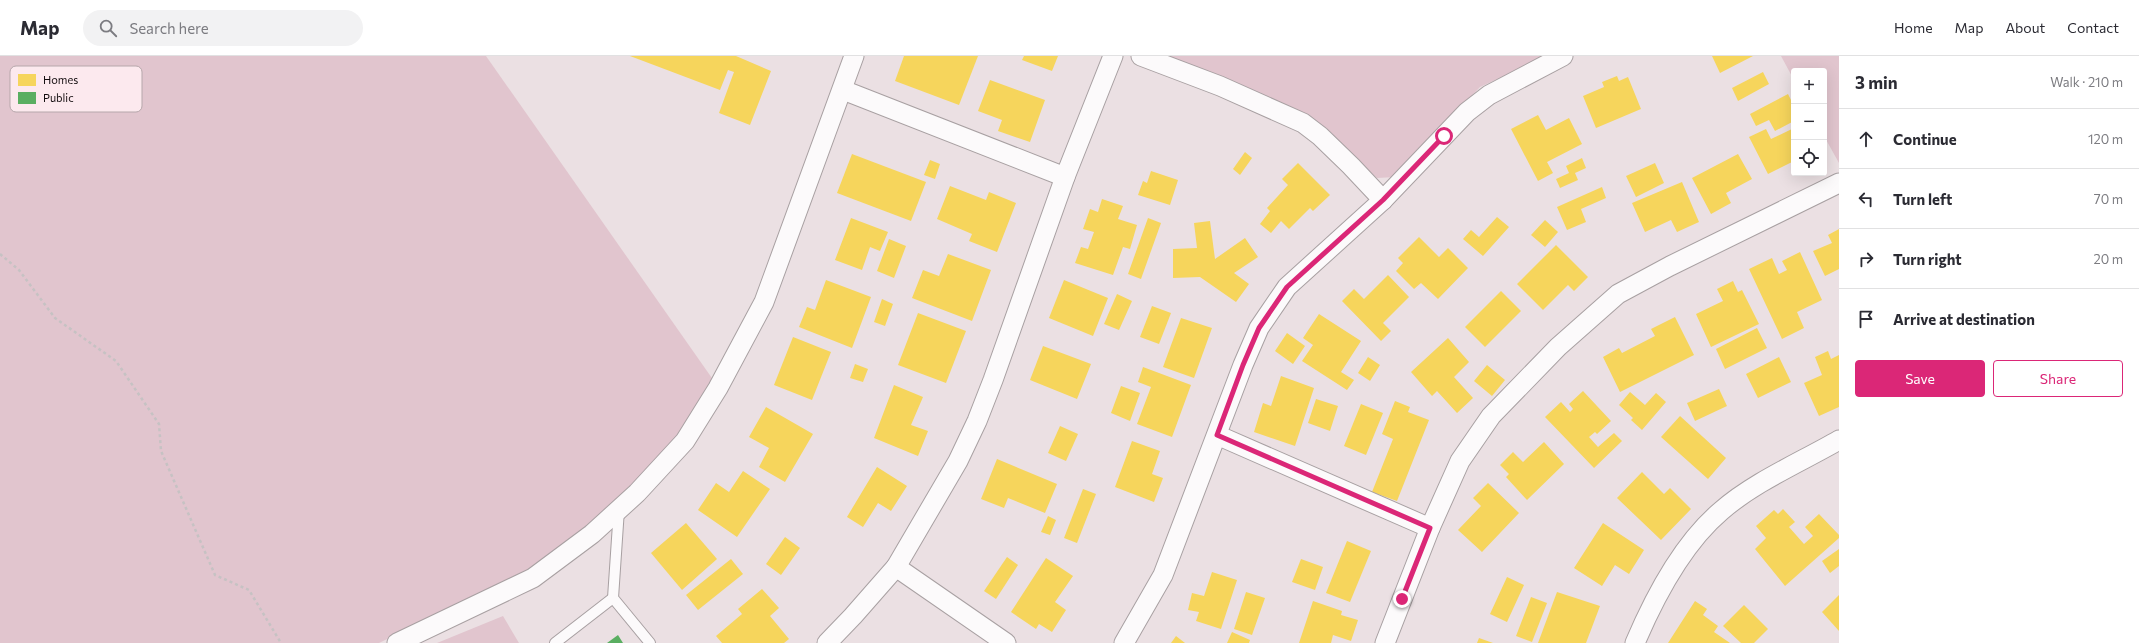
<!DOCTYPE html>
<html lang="en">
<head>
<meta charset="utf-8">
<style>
	body { margin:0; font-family:Commissioner,sans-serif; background:#f2f2f3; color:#2b2b33 }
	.controls { position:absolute; right:12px; top:12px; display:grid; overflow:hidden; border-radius:4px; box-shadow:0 4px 16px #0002 }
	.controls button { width:36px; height:36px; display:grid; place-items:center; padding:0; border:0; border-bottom:1px solid #e1e1e2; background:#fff; color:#2b2b33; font:20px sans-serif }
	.stop { position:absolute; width:12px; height:12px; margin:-9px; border:3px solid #db2777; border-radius:50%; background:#fff }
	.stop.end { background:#db2777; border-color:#fff; box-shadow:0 1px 4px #0008 }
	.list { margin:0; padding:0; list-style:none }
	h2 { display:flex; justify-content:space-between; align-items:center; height:52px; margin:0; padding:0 16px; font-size:17px }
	h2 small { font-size:13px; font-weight:400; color:#7c7c81 }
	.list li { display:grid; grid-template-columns:26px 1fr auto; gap:12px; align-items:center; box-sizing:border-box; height:60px; padding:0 16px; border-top:1px solid #e1e1e2 }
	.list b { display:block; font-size:15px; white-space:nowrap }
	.list em { font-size:13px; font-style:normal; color:#7c7c81 }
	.actions { display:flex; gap:8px; padding:12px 16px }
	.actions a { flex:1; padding:9px 0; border:1px solid #db2777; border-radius:4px; text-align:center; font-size:14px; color:#db2777 }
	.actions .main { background:#db2777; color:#fff }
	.icon { flex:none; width:22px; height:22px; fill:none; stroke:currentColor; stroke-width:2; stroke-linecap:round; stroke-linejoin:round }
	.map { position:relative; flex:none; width:1839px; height:587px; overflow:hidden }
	header { display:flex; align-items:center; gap:24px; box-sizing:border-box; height:56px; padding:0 20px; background:#fff; border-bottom:1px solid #e1e1e2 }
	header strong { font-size:19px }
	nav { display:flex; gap:22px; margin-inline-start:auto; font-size:14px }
	.search { width:280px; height:36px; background:#f2f2f3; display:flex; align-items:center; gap:10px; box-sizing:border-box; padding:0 14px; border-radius:22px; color:#7c7c81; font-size:15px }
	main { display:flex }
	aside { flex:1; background:#fff }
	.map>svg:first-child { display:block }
	.green { fill:#e1c5ce }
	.homes { fill:#f6d55c }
	.public { fill:#5aae61 }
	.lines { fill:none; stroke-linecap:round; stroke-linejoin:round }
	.lane-casing { stroke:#a8a0a2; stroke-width:12 }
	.street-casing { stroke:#a8a0a2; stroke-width:21 }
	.path { stroke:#c6c2c3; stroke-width:2.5; stroke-dasharray:3 3; stroke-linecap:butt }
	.lane { stroke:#fcfafb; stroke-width:10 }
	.street { stroke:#fcfafb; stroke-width:19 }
	.route { stroke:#db2777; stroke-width:5 }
	.key { fill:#fce9ee; stroke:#b6a7ab; stroke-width:1 }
	.key-label { font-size:11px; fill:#120c0e }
</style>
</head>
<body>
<header>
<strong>Map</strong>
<div class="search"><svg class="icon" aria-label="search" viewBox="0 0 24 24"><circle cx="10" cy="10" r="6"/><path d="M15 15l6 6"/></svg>Search here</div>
<nav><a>Home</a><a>Map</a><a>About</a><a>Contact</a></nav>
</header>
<main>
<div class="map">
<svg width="1839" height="587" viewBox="0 0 1839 587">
	<rect width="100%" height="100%" fill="#ebe0e3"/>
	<g class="green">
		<polygon points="0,0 486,0 714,325 680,379 633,430 585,475 527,515 379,587 0,587"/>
		<polygon points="1167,0 1547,0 1480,31 1396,121 1377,122 1308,61 1224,21"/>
		<polygon points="1781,0 1839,0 1839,107 1824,80 1824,15 1794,15 1794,24"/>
		<polygon points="503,560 519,587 437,587"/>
	</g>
	<g class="homes">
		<polygon points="630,0 736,0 771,15 750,69 719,57 734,16 728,14 720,34"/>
		<polygon points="904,0 978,0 959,49 895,25"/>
		<polygon points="1024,0 1058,0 1052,15 1022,4"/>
		<polygon points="1712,0 1753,0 1720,17"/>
		<polygon points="1763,16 1769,28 1738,45 1732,32"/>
		<polygon points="1617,20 1619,25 1628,21 1641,53 1596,72 1583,40 1604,31 1602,26"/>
		<polygon points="990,24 1045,44 1030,86 998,75 1002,64 978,55"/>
		<polygon points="1788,38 1794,50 1794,65 1775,75 1769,64 1756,70 1750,58"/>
		<polygon points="1538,59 1546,74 1569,62 1582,88 1547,106 1553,117 1538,125 1511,73"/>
		<polygon points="1794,72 1794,111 1792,106 1768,118 1749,81 1766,73 1771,83"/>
		<polygon points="1245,96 1252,102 1240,119 1233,113"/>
		<polygon points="852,98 926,126 911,165 837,137"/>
		<polygon points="1738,98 1752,123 1726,137 1731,147 1711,158 1692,122"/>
		<polygon points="1582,102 1586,112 1575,117 1578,124 1560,132 1556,123 1569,117 1566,110"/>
		<polygon points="930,104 940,108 935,123 924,119"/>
		<polygon points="1298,107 1330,139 1313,155 1310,152 1289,173 1281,165 1271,177 1260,168 1270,155 1267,152 1288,129 1282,123"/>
		<polygon points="1655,107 1664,127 1636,141 1626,120"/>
		<polygon points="1151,115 1178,124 1170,149 1138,139 1143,125 1147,127"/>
		<polygon points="1682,126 1699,166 1677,176 1671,164 1645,176 1632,147"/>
		<polygon points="950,130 986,144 989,136 1016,147 997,196 969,185 972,178 937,163"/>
		<polygon points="1602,131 1606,142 1581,153 1586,166 1567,174 1557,151"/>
		<polygon points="1102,143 1123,150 1118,163 1137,169 1130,193 1123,191 1113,219 1075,207 1081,191 1088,193 1094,176 1083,173 1090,153 1098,156"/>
		<polygon points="1497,161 1509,171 1483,200 1463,183 1471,174 1479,181"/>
		<polygon points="851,162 888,176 880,195 870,191 862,214 835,204"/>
		<polygon points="1148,162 1161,167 1141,223 1128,218"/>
		<polygon points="1545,164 1558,176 1545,191 1531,179"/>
		<polygon points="1210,165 1215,203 1245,182 1258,201 1234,217 1249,228 1236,246 1200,221 1173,222 1173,193 1197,192 1194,167"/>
		<polygon points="1839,173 1839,213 1825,220 1813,195 1832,187 1828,179"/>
		<polygon points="1419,181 1439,201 1448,192 1468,212 1438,243 1421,227 1414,233 1396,215 1403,207 1398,202"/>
		<polygon points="889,183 906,190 894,222 877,215"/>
		<polygon points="1556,189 1588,221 1574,235 1568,229 1543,254 1517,228"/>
		<polygon points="1800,196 1822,244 1797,256 1804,272 1782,283 1749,213 1772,202 1779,218 1787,214 1782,205"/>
		<polygon points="948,198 991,214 972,265 912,242 923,214 939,220"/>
		<polygon points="1388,219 1409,241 1383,267 1391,275 1381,285 1342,245 1354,233 1364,243"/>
		<polygon points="826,224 871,241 852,292 799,271 807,251 815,254"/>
		<polygon points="1064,224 1108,242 1093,280 1049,262"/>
		<polygon points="1733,225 1738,236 1742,234 1759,268 1711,291 1696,258 1723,245 1717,233"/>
		<polygon points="1501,235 1521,255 1485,291 1465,271"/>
		<polygon points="1117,238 1132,245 1119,274 1104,268"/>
		<polygon points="882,243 893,248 885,270 874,266"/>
		<polygon points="1152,250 1171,257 1159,288 1140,281"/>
		<polygon points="918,257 966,275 946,327 898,309"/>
		<polygon points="1319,258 1361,285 1341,316 1354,324 1347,334 1302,305 1313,289 1303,282"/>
		<polygon points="1675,261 1694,299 1620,336 1603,301 1619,292 1622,297 1655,280 1651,273"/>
		<polygon points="1181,262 1212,272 1194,322 1163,311"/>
		<polygon points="1757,272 1767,292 1725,313 1716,293"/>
		<polygon points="1287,277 1305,290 1293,308 1275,295"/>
		<polygon points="793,281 831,296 812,344 774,329"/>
		<polygon points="1448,282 1469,306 1454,321 1473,342 1457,357 1437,335 1432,340 1411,316"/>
		<polygon points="1043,290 1091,308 1077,343 1030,324"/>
		<polygon points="1828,295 1831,303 1839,299 1839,351 1819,360 1804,327 1822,319 1815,301"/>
		<polygon points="1368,301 1380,309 1370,325 1358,317"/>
		<polygon points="1779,301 1791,326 1758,342 1746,318"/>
		<polygon points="855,308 868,313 863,326 850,322"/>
		<polygon points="1487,309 1505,324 1492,340 1474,325"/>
		<polygon points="1143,311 1191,329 1172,381 1137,368 1151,331 1138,326"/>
		<polygon points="1281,320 1314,332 1295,390 1254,376 1263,347 1271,350"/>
		<polygon points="894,329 923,341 911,369 928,375 918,400 874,382"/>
		<polygon points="1121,330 1140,337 1130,365 1111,357"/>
		<polygon points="1719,333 1727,350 1695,365 1687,347"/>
		<polygon points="1583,335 1611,365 1597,378 1595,376 1589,381 1598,391 1614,377 1622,385 1594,412 1545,361 1561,346 1570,356 1573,353 1569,348"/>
		<polygon points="1630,336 1645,349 1656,337 1666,346 1642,374 1631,364 1633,362 1619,349"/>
		<polygon points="1316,343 1338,350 1330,375 1308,367"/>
		<polygon points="1395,345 1410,351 1408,356 1429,364 1397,445 1372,436 1393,383 1382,378"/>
		<polygon points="1361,348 1383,357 1366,399 1344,390"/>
		<polygon points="766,351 813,378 785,426 759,411 769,392 749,381"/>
		<polygon points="1680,360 1726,402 1708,423 1661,381"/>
		<polygon points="1060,370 1078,378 1066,405 1048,397"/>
		<polygon points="1132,385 1160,395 1152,418 1163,422 1154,446 1115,431"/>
		<polygon points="1544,386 1564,408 1527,444 1506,421 1509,418 1500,409 1513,396 1523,406"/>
		<polygon points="997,403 1057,428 1045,457 1008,442 1004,452 981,443"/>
		<polygon points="877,411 907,430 891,455 878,447 863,471 847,461"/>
		<polygon points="743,415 770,433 737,481 698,454 716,427 729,436"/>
		<polygon points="1642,416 1664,438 1670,432 1691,453 1661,484 1617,442"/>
		<polygon points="1488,427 1519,457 1482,496 1458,474 1481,450 1473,442"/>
		<polygon points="1083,433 1096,438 1077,487 1064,482"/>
		<polygon points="1783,453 1795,466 1789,471 1804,488 1813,480 1805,471 1819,458 1839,479 1839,482 1785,530 1755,493 1766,482 1756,470 1774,454 1778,458"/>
		<polygon points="1048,460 1056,464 1050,479 1041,476"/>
		<polygon points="686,467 717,503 682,534 651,497"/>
		<polygon points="1603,467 1644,494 1629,518 1615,509 1602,530 1574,512"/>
		<polygon points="785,481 800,492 781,519 766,508"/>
		<polygon points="1347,485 1371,495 1350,546 1326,537"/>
		<polygon points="1839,493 1839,510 1830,517 1822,505"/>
		<polygon points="1007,501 1018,509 996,543 984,535"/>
		<polygon points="1046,502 1073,520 1055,546 1066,554 1052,576 1039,568 1036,573 1011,556"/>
		<polygon points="731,503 743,518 698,554 686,539"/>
		<polygon points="1301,503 1323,511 1315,534 1292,526"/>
		<polygon points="1212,516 1237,524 1221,573 1196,565 1199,556 1188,554 1192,537 1204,540"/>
		<polygon points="1507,521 1524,529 1507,566 1490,558"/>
		<polygon points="762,533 779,552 770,560 789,583 784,587 722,587 716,580 742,558 738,553"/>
		<polygon points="1246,536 1265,542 1252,579 1234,573"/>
		<polygon points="1557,536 1600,550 1586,587 1538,587"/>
		<polygon points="1839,539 1839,575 1822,556"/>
		<polygon points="1531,541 1547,547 1532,586 1516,580"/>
		<polygon points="1313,545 1342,555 1341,559 1358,564 1351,585 1333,579 1331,587 1299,587"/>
		<polygon points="1695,545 1707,553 1703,559 1718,570 1714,576 1730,587 1668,587"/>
		<polygon points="1744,549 1768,573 1754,587 1741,587 1723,570"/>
		<polygon points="1232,576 1250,584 1249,587 1227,587"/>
		<polygon points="1176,580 1185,587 1171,587"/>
		<polygon points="1479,582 1493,587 1477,587"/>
	</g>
	<polygon class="public" points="618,579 623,587 607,587"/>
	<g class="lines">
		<g class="lane-casing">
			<g id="lane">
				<polyline points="619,453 613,542 650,587"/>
				<polyline points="555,587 613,542"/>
			</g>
		</g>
		<g class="street-casing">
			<g id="street">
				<polyline points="1141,0 1220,30 1303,67 1320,80 1351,110 1383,144"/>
				<polyline points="843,34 1065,121"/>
				<polyline points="1217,379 1430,472"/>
				<polyline points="896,511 1006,587"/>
				<polyline points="397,587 533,522 592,478 637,437 685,385 718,332 764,246 854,0"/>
				<polyline points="827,587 853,560 896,511 958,405 977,365 993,324 1065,121 1113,0"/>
				<polyline points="1124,587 1163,519 1243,309 1259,272 1287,231 1383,144 1467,56 1489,39 1563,0"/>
				<polyline points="1385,587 1430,472 1460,405 1491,360 1558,291 1618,238 1670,210 1839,127"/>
				<path d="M 1635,587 C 1655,540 1682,488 1721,455 C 1754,426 1801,406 1839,384"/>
			</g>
		</g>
		<polyline class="path" points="0,198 19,214 55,262 116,305 159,368 161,395 215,519 249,534 281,587"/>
		<use href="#lane" class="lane"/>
		<use href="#street" class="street"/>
	</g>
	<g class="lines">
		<polyline class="route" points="1402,543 1430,472 1217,379 1243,309 1259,272 1287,231 1383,144 1444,80"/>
	</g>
	<rect x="10" y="10" width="132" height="46" rx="6" class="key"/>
	<rect x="18" y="18" width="18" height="12" fill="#f6d55c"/>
	<rect x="18" y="36" width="18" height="12" fill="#5aae61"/>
	<g class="key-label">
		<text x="43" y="28">Homes</text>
		<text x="43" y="46">Public</text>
	</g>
</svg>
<div class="controls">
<button>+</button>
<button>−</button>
<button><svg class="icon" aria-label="locate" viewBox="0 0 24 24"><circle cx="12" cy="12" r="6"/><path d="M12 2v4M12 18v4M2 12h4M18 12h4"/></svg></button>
</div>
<div class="stop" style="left:1444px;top:80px"></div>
<div class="stop end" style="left:1402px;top:543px"></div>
</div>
<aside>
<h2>3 min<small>Walk · 210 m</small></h2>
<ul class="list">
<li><svg class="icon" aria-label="ahead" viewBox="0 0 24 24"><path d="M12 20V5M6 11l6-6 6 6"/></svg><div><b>Continue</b></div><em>120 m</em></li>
<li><svg class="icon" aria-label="left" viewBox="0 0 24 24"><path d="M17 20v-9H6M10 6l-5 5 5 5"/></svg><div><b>Turn left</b></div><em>70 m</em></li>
<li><svg class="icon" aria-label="right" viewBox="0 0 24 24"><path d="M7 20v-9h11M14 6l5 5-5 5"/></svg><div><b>Turn right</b></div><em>20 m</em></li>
<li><svg class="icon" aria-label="arrive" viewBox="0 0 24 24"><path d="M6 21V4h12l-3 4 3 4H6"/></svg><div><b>Arrive at destination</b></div></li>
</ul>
<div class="actions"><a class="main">Save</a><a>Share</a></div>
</aside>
</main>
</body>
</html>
